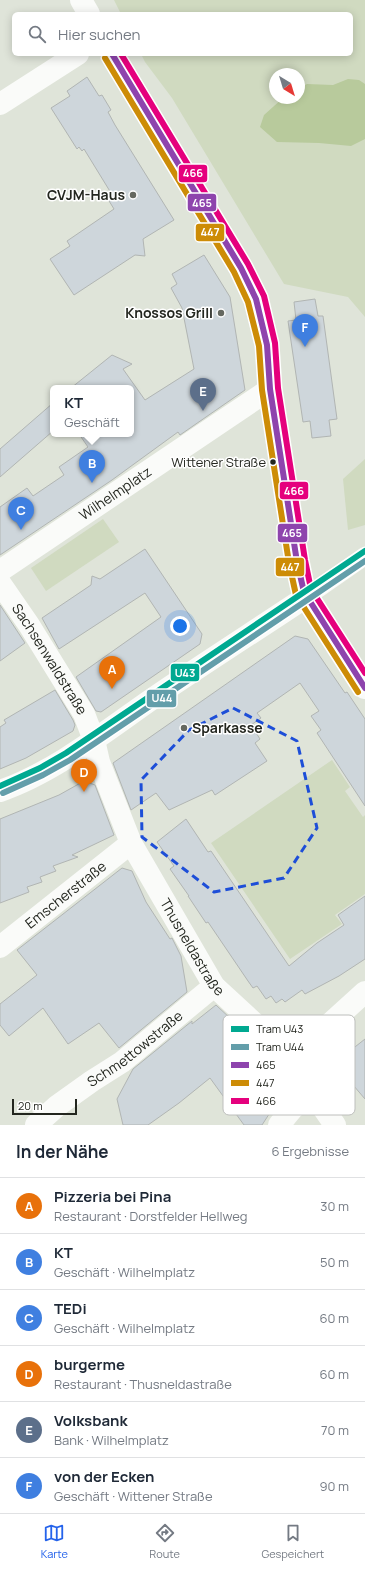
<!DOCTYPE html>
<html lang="de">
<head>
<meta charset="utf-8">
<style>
	body { margin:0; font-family:Manrope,sans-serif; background:#f2f2f3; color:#1f2937 }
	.compass { position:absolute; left:269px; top:68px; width:36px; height:36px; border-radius:50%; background:#fff; box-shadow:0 2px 10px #0003; rotate:142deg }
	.scale { position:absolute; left:12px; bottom:10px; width:65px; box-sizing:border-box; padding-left:4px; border:2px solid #23261f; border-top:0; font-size:11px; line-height:14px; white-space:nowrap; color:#23261f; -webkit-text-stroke:3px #fff; paint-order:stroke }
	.you { position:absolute; left:180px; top:626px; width:14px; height:14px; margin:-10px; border:3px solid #fff; border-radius:50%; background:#1a73e8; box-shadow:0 0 0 6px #1a73e833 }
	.badge { display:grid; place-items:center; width:26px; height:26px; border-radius:50%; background:#2563eb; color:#fff; font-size:13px; font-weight:700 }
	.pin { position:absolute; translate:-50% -33px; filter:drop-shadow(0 1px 2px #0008) }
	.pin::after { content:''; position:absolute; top:21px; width:14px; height:12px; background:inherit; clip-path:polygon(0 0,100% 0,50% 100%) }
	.popup { position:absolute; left:50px; top:385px; width:84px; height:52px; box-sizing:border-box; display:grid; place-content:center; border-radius:6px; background:#fff; filter:drop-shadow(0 1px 3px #0005); font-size:13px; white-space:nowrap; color:#747a83 }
	.popup b { font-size:15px; color:#1f2937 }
	.popup::after { content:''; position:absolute; left:50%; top:100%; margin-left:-8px; border:8px solid transparent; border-top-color:#fff }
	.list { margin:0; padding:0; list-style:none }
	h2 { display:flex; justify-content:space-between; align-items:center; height:52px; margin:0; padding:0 16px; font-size:17px }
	h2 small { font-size:13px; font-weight:400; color:#747a83 }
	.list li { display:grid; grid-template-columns:26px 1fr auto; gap:12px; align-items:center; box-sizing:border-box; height:56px; padding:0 16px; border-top:1px solid #e0e1e3 }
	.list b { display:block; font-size:15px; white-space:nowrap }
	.list p { margin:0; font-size:13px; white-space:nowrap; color:#747a83 }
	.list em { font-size:13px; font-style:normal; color:#747a83 }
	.icon { flex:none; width:22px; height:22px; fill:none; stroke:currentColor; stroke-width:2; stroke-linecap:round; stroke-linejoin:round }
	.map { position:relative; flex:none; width:365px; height:1125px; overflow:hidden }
	.search { position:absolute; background:#fff; box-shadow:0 2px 10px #0003; left:12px; right:12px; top:12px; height:44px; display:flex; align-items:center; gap:10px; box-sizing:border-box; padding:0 14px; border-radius:6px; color:#747a83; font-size:15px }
	.sheet { height:388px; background:#fff }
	nav { display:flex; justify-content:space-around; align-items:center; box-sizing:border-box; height:56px; border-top:1px solid #e0e1e3; background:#fff; font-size:11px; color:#747a83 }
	nav a { display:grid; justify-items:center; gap:2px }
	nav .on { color:#2563eb }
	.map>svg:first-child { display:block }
	.green { fill:#d0dac0; fill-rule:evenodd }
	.water { fill:#b8ca9c }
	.building { fill:#ced6db; stroke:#b1b5b3 }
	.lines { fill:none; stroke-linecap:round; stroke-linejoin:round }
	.pedestrian { stroke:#fafbf9; stroke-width:18 }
	.minor { stroke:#fafbf9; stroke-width:22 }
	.secondary { stroke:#fafbf9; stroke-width:22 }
	.bus-1-casing { stroke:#fff; stroke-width:9 }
	.bus-2-casing { stroke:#fff; stroke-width:9 }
	.bus-3-casing { stroke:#fff; stroke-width:9 }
	.bus-1 { stroke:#8e44ad; stroke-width:6 }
	.bus-2 { stroke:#cd8c06; stroke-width:6 }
	.bus-3 { stroke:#e5007d; stroke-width:6 }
	.tram-1-casing { stroke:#fff; stroke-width:9 }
	.tram-2-casing { stroke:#fff; stroke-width:9 }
	.tram-1 { stroke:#00a991; stroke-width:6 }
	.tram-2 { stroke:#639eaa; stroke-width:6 }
	.marked { fill:none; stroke:#1d4ed8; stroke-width:3; stroke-dasharray:8 5; stroke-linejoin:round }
	.poi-dot { fill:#656860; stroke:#fff; stroke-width:1.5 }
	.bus-dot { fill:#23261f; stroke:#fff; stroke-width:1.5 }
	.labels { text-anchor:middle; stroke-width:3; stroke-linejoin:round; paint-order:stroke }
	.bus-label { font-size:13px; fill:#23261f; stroke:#fff; text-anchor:end }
	.poi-label { font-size:14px; font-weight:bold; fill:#23261f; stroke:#fff; text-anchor:end }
	.street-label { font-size:14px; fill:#23261f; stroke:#fff }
	.key { fill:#fff; stroke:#bdbebc; stroke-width:1 }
	.key-label { font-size:11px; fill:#23261f }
	.line-badge { stroke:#fff; stroke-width:1.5 }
	.badge-label { font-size:11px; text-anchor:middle; font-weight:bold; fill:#fff }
</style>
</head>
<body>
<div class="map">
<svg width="365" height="1125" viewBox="0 0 365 1125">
	<rect width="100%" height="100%" fill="#dfe4d9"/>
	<g class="green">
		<path d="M 114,0 L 365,0 L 365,317 L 348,297 L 284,284 L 172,98 L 145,62 L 141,54 L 351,54 L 351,14 L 121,14 ZM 275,74 L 299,74 L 299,98 L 275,98 Z"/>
		<polygon points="365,459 365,525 348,530 343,479"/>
		<polygon points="103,519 119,542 46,591 31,568"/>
		<polygon points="332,760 350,787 345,791 363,817 365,815 365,894 335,915 342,924 290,959 211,843"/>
	</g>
	<polygon class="water" points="348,79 359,80 365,84 365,139 351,146 319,143 277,142 260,127 264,115 283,98 299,98 299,88 307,84 333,85"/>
	<g class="building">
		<polygon points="87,77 99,96 102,95 111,110 108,112 115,125 174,220 143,239 145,256 135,255 74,295 50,259 70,246 67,241 114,209 106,196 111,193 84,149 82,151 79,147 77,149 51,108 70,96 67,91"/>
		<polygon points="204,255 230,297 245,390 180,435 178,432 112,480 0,555 0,507 27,488 33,496 64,475 59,467 88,447 79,434 131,434 131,388 71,388 112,355 132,364 123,369 145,400 194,369 182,308 171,288 177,284 172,274"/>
		<polygon points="315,299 318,316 323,316 337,419 329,420 331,436 312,438 310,421 303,422 288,321 296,320 294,302"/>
		<polygon points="53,403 53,431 0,477 0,449"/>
		<polygon points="145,549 202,634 200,644 101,712 96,711 76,677 161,617 145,593 59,649 42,618 91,585 92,576 100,579"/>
		<polygon points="0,605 25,643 0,661"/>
		<polygon points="295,636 308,639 345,693 347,692 365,719 365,806 317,733 321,730 311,716 319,711 300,683 257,713 261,718 251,725 260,739 255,743 267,761 215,795 212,790 169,810 156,793 131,810 113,763"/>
		<polygon points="55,690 73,720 75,725 73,731 26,758 0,769 0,727 6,723 4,720"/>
		<polygon points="84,781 95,785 114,835 72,855 78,857 53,866 56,871 40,877 42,882 27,887 29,892 0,903 0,819 59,795"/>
		<polygon points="186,819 208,852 211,851 289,966 317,943 344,925 338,915 365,896 365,959 339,976 305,994 302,990 285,1002 282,999 276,1003 271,996 266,999 257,986 253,988 248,981 208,922 206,923 188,896 189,896 170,869 174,866 157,842"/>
		<polygon points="122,868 132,871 146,902 170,939 172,938 181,956 187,992 119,1048 99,1023 68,1044 43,1008 9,1036 0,1025 0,1004 37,975 17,950"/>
		<polygon points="216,1005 263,1049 286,1079 286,1088 262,1125 244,1125 210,1078 179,1103 148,1125 123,1125 117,1099 133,1069 192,1021 192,1024"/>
		<polygon points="365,1039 365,1099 336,1065 343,1060 341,1058"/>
	</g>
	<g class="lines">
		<polyline class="pedestrian" points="306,597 365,556"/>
		<g class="minor">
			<polyline points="0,104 78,54"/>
			<path id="s1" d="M 0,571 L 270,389"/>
			<path id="s2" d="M 0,583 L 29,625 L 84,714 L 94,740 L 99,762 L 131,843 L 214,986 L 292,1058 L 301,1071 L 312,1092 L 335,1125"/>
			<path d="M 0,791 C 53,773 106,731 152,699 C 203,664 255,631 306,597"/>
			<path id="s3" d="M 0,947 L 131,843"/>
			<polyline points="292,1058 365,992"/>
			<path id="s4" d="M 36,1125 L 57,1106 L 92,1081 L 122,1062 L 214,986"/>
			<polyline points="279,1125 293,1108 312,1092"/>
		</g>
		<g class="secondary">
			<polyline points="81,0 89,14"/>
			<polyline points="112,54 241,268 256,299 267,345 270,389 297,562 304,592 365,688"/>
		</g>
		<g class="bus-1-casing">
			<polyline id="bus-1" points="112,54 241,268 256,299 267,345 270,389 297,562 304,592 365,688"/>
		</g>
		<g class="bus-2-casing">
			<polyline id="bus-2" points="105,58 234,272 248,302 259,346 262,390 289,563 296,595 358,692"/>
		</g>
		<g class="bus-3-casing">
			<polyline id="bus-3" points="121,54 248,264 264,296 275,343 278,388 305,560 311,589 365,673"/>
		</g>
		<use href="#bus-1" class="bus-1"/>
		<use href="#bus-2" class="bus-2"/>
		<use href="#bus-3" class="bus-3"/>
		<g class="tram-1-casing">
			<polyline id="tram-1" points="0,786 40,768 66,753 365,551"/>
		</g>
		<g class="tram-2-casing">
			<polyline id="tram-2" points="3,793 43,775 70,760 365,561"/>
		</g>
		<use href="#tram-1" class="tram-1"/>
		<use href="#tram-2" class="tram-2"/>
	</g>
	<path class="marked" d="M 233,708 L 297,741 L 317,828 L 284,878 L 214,892 L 142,837 L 141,780 L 189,730 Z"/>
	<g class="poi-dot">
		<circle cx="133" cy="195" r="4"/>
		<circle cx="221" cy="313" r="4"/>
		<circle cx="184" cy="728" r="4"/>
	</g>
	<circle class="bus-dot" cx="273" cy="462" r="3.5"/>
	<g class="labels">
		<g class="bus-label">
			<text x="266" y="467">Wittener Straße</text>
		</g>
		<g class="poi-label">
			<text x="125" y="200">CVJM-Haus</text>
			<text x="213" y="318">Knossos Grill</text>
			<text x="192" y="733" text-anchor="start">Sparkasse</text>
		</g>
		<g class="street-label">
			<text dy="5" stroke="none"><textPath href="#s1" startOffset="139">Wilhelmplatz</textPath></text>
			<text dy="5" stroke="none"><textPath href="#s2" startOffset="91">Sachsenwaldstraße</textPath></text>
			<text dy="5" stroke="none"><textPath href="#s3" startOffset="84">Emscherstraße</textPath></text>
			<text dy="5" stroke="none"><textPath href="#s2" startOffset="414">Thusneldastraße</textPath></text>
			<text dy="5" stroke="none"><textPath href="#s4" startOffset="125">Schmettowstraße</textPath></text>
		</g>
	</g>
	<rect x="223" y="1015" width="132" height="100" rx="6" class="key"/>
	<rect x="231" y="1026" width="18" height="6" fill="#00a991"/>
	<rect x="231" y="1044" width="18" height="6" fill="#639eaa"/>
	<rect x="231" y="1062" width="18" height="6" fill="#8e44ad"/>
	<rect x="231" y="1080" width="18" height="6" fill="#cd8c06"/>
	<rect x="231" y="1098" width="18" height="6" fill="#e5007d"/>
	<g class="key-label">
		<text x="256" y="1033">Tram U43</text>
		<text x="256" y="1051">Tram U44</text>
		<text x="256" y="1069">465</text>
		<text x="256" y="1087">447</text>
		<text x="256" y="1105">466</text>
	</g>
	<g class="line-badge">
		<rect x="178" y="164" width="30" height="19" rx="4" fill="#e5007d"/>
		<rect x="187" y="193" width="30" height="19" rx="4" fill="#8e44ad"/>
		<rect x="195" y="223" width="30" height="19" rx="4" fill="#cd8c06"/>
		<rect x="279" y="481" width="30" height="19" rx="4" fill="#e5007d"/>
		<rect x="277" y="523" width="31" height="20" rx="4" fill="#8e44ad"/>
		<rect x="275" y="557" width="30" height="20" rx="4" fill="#cd8c06"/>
		<rect x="170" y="663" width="30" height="19" rx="4" fill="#00a991"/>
		<rect x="146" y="689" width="31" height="19" rx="4" fill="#639eaa"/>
	</g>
	<g class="badge-label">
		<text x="193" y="177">466</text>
		<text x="202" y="207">465</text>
		<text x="210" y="236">447</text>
		<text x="294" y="495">466</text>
		<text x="292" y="537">465</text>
		<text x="290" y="571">447</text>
		<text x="185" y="677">U43</text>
		<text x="162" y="702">U44</text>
	</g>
</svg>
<svg class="compass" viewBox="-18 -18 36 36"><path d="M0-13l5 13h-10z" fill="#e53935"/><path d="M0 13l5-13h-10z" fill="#747a83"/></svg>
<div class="scale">20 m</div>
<div class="you"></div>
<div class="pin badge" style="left:112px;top:689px;background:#e8710a">A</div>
<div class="pin badge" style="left:92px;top:483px;background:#3f7fe0">B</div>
<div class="popup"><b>KT</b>Geschäft</div>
<div class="pin badge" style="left:21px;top:530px;background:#3f7fe0">C</div>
<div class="pin badge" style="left:84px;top:792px;background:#e8710a">D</div>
<div class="pin badge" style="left:203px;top:411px;background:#5c6f8a">E</div>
<div class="pin badge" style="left:305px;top:347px;background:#3f7fe0">F</div>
<div class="search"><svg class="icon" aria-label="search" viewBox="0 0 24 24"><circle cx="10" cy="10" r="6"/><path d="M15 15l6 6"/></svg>Hier suchen</div>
</div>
<section class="sheet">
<h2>In der Nähe<small>6 Ergebnisse</small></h2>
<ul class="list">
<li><span class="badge" style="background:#e8710a">A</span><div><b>Pizzeria bei Pina</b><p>Restaurant · Dorstfelder Hellweg</p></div><em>30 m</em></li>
<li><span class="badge" style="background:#3f7fe0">B</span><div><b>KT</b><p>Geschäft · Wilhelmplatz</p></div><em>50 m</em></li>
<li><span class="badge" style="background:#3f7fe0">C</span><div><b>TEDi</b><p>Geschäft · Wilhelmplatz</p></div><em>60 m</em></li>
<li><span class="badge" style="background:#e8710a">D</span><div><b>burgerme</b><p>Restaurant · Thusneldastraße</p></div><em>60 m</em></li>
<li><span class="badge" style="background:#5c6f8a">E</span><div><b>Volksbank</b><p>Bank · Wilhelmplatz</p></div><em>70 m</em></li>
<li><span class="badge" style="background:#3f7fe0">F</span><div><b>von der Ecken</b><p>Geschäft · Wittener Straße</p></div><em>90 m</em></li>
</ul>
</section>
<nav>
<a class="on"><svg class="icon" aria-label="map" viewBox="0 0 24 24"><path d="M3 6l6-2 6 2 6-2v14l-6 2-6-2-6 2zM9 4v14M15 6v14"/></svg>Karte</a>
<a><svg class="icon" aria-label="directions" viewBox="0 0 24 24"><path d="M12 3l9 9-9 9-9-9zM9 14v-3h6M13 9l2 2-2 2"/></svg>Route</a>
<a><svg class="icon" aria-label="saved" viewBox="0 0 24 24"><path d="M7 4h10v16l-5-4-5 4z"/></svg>Gespeichert</a>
</nav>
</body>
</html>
